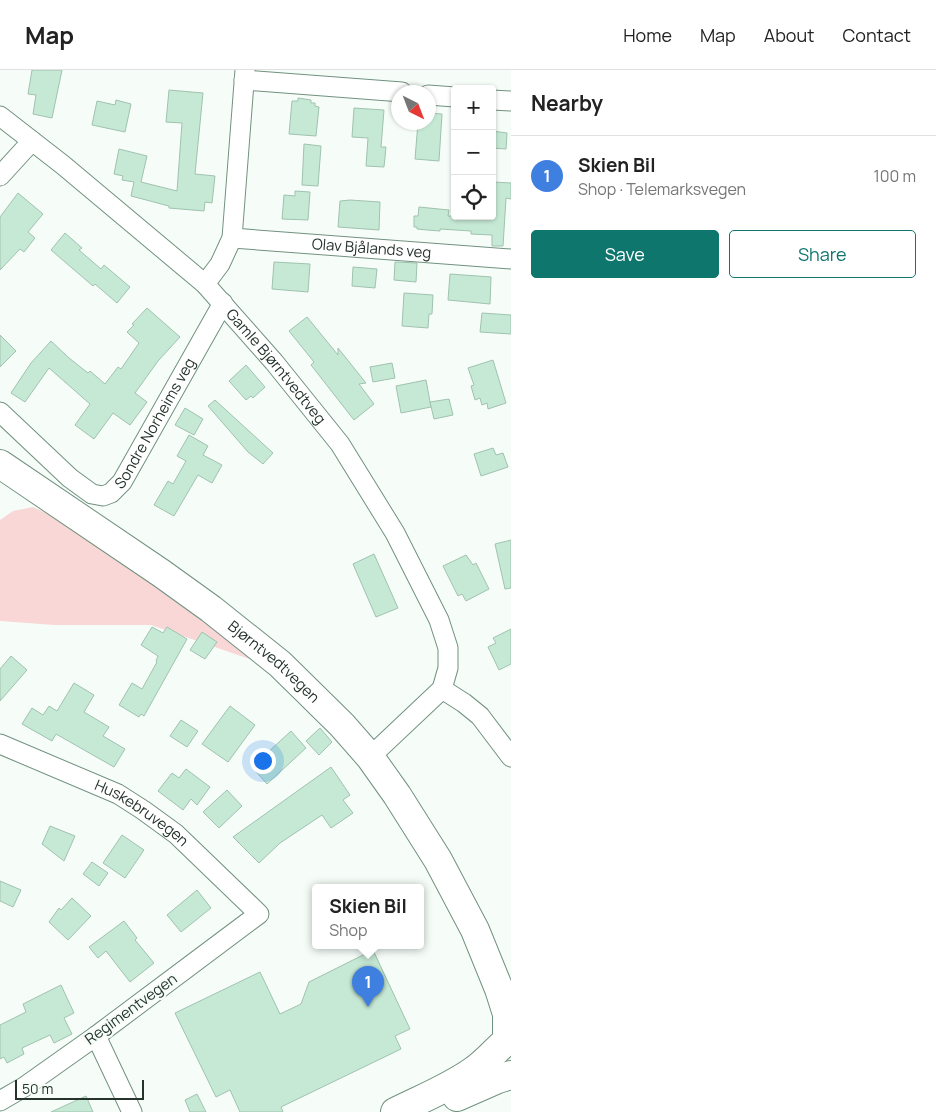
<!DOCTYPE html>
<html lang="en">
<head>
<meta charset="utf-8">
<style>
	body { margin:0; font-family:Manrope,sans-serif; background:#f6f6f6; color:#222 }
	.controls { position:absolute; right:15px; top:15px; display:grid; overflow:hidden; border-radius:5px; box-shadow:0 1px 4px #0004 }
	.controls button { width:45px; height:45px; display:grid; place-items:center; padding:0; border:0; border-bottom:1px solid #e0e0e0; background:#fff; color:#222; font:25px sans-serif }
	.compass { position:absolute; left:391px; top:15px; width:45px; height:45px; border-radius:50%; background:#fff; box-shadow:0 1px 4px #0004; rotate:138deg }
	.scale { position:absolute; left:15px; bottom:12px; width:129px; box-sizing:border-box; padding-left:5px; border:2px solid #25332c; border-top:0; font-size:14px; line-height:18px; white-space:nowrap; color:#25332c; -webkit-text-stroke:4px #f6fdf9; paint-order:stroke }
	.you { position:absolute; left:262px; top:690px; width:18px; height:18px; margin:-12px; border:4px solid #fff; border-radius:50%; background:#1a73e8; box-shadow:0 0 0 8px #1a73e833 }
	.badge { display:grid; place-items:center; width:32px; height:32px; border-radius:50%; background:#0f766e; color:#fff; font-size:16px; font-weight:700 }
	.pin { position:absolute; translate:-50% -41px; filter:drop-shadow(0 1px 2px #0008) }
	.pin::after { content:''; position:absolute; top:26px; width:18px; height:15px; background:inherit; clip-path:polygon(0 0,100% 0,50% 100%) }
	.popup { position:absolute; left:312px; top:814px; width:112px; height:65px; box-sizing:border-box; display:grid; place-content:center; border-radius:5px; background:#fff; filter:drop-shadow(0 1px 4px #0005); font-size:16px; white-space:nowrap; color:#767676 }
	.popup b { font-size:19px; color:#222 }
	.popup::after { content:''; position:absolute; left:50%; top:100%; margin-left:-10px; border:10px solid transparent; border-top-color:#fff }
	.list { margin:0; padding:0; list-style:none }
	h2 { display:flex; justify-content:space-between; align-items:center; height:65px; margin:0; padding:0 20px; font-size:21px }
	h2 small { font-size:16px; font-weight:400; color:#767676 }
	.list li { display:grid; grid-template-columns:32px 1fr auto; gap:15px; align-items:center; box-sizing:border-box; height:80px; padding:0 20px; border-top:1px solid #e0e0e0 }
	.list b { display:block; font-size:19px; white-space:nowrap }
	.list p { margin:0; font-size:16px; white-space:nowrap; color:#767676 }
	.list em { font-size:16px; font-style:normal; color:#767676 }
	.actions { display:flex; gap:10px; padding:15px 20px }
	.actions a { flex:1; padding:11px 0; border:1px solid #0f766e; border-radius:5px; text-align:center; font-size:18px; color:#0f766e }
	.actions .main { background:#0f766e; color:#fff }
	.icon { flex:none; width:28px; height:28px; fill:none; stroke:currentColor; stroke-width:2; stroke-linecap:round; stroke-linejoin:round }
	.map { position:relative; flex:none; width:511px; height:1042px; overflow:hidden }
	header { display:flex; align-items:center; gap:30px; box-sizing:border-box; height:70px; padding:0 25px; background:#fff; border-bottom:1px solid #e0e0e0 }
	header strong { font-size:24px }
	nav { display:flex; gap:28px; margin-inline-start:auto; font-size:18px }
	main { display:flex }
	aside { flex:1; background:#fff }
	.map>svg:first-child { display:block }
	.green { fill:#f9d7d7 }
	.building { fill:#c6e9d5; stroke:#a0c2af }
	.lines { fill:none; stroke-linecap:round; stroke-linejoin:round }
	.street-casing { stroke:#71917f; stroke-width:21 }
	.secondary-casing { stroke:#71917f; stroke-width:30 }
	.highway-casing { stroke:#71917f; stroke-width:30 }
	.street { stroke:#fff; stroke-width:19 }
	.secondary { stroke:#fff; stroke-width:28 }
	.highway { stroke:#fff; stroke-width:28 }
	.labels { text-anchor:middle; stroke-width:4.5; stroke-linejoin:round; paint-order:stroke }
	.street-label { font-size:15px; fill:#25332c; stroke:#f6fdf9 }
</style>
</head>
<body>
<header>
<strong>Map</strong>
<nav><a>Home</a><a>Map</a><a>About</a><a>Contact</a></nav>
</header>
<main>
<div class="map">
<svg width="511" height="1042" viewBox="0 0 511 1042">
	<rect width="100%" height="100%" fill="#f6fdf9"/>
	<polygon class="green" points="33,437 59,449 173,528 261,593 151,555 54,555 0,551 0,450 13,441"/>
	<g class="building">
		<polygon points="32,0 62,0 52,48 33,44 36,25 28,24"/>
		<polygon points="169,20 203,23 195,104 215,106 212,133 205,132 204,141 169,138 169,136 131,126 134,112 122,110 123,106 114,104 119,79 147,86 141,112 177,121 182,53 166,52"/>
		<polygon points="298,28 311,30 311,33 315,33 315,36 319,37 316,66 289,64 292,31 298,31"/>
		<polygon points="116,30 131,34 125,62 92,55 97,31 115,35"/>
		<polygon points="354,38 384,40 381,77 386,77 384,97 366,96 368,68 352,67"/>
		<polygon points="428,43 442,44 439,91 415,89 418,52 428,52"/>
		<polygon points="492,61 507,63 506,79 492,78"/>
		<polygon points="304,74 321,76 318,116 302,115"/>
		<polygon points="492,112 511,113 511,129 506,128 503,176 492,176 492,165 471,164 471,161 440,159 440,161 427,160 417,159 417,157 414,157 414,146 418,146 419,137 449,140 448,146 492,146"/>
		<polygon points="295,121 310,122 308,150 282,149 284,125 295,126"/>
		<polygon points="18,123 43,144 28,162 35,168 24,182 20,179 0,200 0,147"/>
		<polygon points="350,130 380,132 379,160 338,157 340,131"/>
		<polygon points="65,163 82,178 79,180 101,199 104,195 130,217 117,233 95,214 93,216 51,180"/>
		<polygon points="274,192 310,194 308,222 272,219"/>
		<polygon points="395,192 417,193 416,212 394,210"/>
		<polygon points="353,197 377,199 375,218 352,216"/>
		<polygon points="450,204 491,207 490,234 448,230"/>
		<polygon points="404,223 433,225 432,244 429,244 428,258 402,256"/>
		<polygon points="147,238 180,267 158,291 135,323 147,332 130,355 113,343 94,369 75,355 90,334 49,298 25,332 11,323 31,293 51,271 69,288 88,303 90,301 105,314 118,297 121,299 139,273 127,262 134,255 132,254"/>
		<polygon points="482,243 511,245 511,264 480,262"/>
		<polygon points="307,247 338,285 338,278 366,313 359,314 374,334 354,350 311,295 314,292 289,261"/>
		<polygon points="0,265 16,281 0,297"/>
		<polygon points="493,290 506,333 488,339 487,333 482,335 480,328 475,330 471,316 474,315 468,298"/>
		<polygon points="392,293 395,308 373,312 370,297"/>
		<polygon points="246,295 265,317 253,328 251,326 246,330 229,311"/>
		<polygon points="426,310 431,337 401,343 396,316"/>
		<polygon points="449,329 453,345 434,349 430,332"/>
		<polygon points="215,330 273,383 263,394 248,382 208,336"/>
		<polygon points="185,338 203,349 194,365 175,355"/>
		<polygon points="189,365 208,376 203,385 222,395 212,413 198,405 174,446 154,435 168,411 173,414 186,391 177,386"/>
		<polygon points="493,378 496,385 503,383 508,397 481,406 474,384"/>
		<polygon points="511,470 511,518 505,519 495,474"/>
		<polygon points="374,484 398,538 376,547 353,494"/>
		<polygon points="466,485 473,495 476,493 489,519 466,531 462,524 458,526 443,496"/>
		<polygon points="152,557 163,563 167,557 187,569 144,646 141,644 139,647 119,635 132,613 142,619 157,592 156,591 158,586 141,575"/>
		<polygon points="511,559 511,594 499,600 488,577 496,573 493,568"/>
		<polygon points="202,562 217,572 205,589 190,580"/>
		<polygon points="11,586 27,600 0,631 0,599"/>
		<polygon points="74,613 94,625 84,642 109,657 103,666 125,679 114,697 56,664 52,671 22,654 32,638 43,645 49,636 57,641"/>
		<polygon points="230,636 255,655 228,692 202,674"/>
		<polygon points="181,650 198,661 187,677 170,666"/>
		<polygon points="320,658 332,672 319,685 306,671"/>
		<polygon points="291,661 306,678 267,714 252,697"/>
		<polygon points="331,697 350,725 343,730 353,743 331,758 322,745 280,773 259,793 233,767"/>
		<polygon points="186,699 210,717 197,735 191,729 183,740 158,721 172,703 179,708"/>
		<polygon points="227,720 242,736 219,758 203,742"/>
		<polygon points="50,756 75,766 64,791 42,774"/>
		<polygon points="122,765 144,780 125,808 103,793"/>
		<polygon points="92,792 108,803 99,816 83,804"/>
		<polygon points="0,811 21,820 13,837 0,831"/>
		<polygon points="197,820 211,838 181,862 167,845"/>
		<polygon points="72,828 91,846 68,870 49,852 59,838 61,840"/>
		<polygon points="124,851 137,868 135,870 154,893 130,912 106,881 98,888 89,877"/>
		<polygon points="373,880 410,959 395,966 401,979 281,1037 283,1042 240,1042 230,1020 216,1027 175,943 260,902 280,944 301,934 309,912"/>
		<polygon points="61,915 74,943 64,948 72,964 54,973 50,965 22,978 24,984 7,993 4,987 0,989 0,955 26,942 23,934"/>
		<polygon points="197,1024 206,1042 190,1042 185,1030"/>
		<polygon points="86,1026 93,1042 51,1042"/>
	</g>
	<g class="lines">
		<g class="street-casing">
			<g id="street">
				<polyline points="244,10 402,22"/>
				<polyline points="428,25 455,27"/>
				<polyline points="492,30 511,31"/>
				<path id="s1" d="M 0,46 L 63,95 L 205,214 L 274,292 L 340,374 L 395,463 L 439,550 L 448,578 L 448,598 L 442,619 L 370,687"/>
				<polyline points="0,106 32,71"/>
				<path id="s2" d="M 232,168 L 511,189"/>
				<polyline points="205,214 220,194 232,168 245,0"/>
				<path id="s3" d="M 0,342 L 70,408 L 92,424 L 103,426 L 111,423 L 122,412 L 223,233"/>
				<polyline points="442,619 464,633 480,646 511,687"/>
				<path id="s4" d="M 0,674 L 118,724 L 143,740 L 176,764 L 259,844 L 96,966 L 24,1017 L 0,1031"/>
				<polyline points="96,966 132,1042"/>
			</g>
		</g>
		<g class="secondary-casing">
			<g id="secondary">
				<path id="s5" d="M 0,394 L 161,503 L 211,539 L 280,594 L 342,655 L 370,687 L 397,725 L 438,790 L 475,860 L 499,919 L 507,944 L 507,963"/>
			</g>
		</g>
		<g class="highway-casing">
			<g id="highway">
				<polyline points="457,1027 498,1009 511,1005"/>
				<path d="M 395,1042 C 421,1029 449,1018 473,1001 C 485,993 494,982 505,972"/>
			</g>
		</g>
		<use href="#street" class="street"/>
		<use href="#secondary" class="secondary"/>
		<use href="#highway" class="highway"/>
	</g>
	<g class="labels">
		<g class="street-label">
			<text dy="5" stroke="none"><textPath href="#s2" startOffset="140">Olav Bjålands veg</textPath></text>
			<text dy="5" stroke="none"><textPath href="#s1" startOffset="374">Gamle Bjørntvedtveg</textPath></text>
			<text dy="5" stroke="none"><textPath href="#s3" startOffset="226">Sondre Norheims veg</textPath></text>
			<text dy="5" stroke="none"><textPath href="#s5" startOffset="338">Bjørntvedtvegen</textPath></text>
			<text dy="5" stroke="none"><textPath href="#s4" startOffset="158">Huskebruvegen</textPath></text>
			<text transform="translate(131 939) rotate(-36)" y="5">Regimentvegen</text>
		</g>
	</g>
</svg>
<div class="controls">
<button>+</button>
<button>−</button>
<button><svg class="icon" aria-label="locate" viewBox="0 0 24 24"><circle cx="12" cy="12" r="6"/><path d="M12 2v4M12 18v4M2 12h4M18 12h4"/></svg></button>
</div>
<svg class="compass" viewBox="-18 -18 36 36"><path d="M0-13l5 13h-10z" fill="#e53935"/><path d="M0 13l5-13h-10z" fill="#767676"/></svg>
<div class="scale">50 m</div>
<div class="you"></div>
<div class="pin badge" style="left:368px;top:937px;background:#3f7fe0">1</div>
<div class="popup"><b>Skien Bil</b>Shop</div>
</div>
<aside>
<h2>Nearby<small></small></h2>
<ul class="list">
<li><span class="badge" style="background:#3f7fe0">1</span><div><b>Skien Bil</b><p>Shop · Telemarksvegen</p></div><em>100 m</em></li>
</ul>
<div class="actions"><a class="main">Save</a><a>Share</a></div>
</aside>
</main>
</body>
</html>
